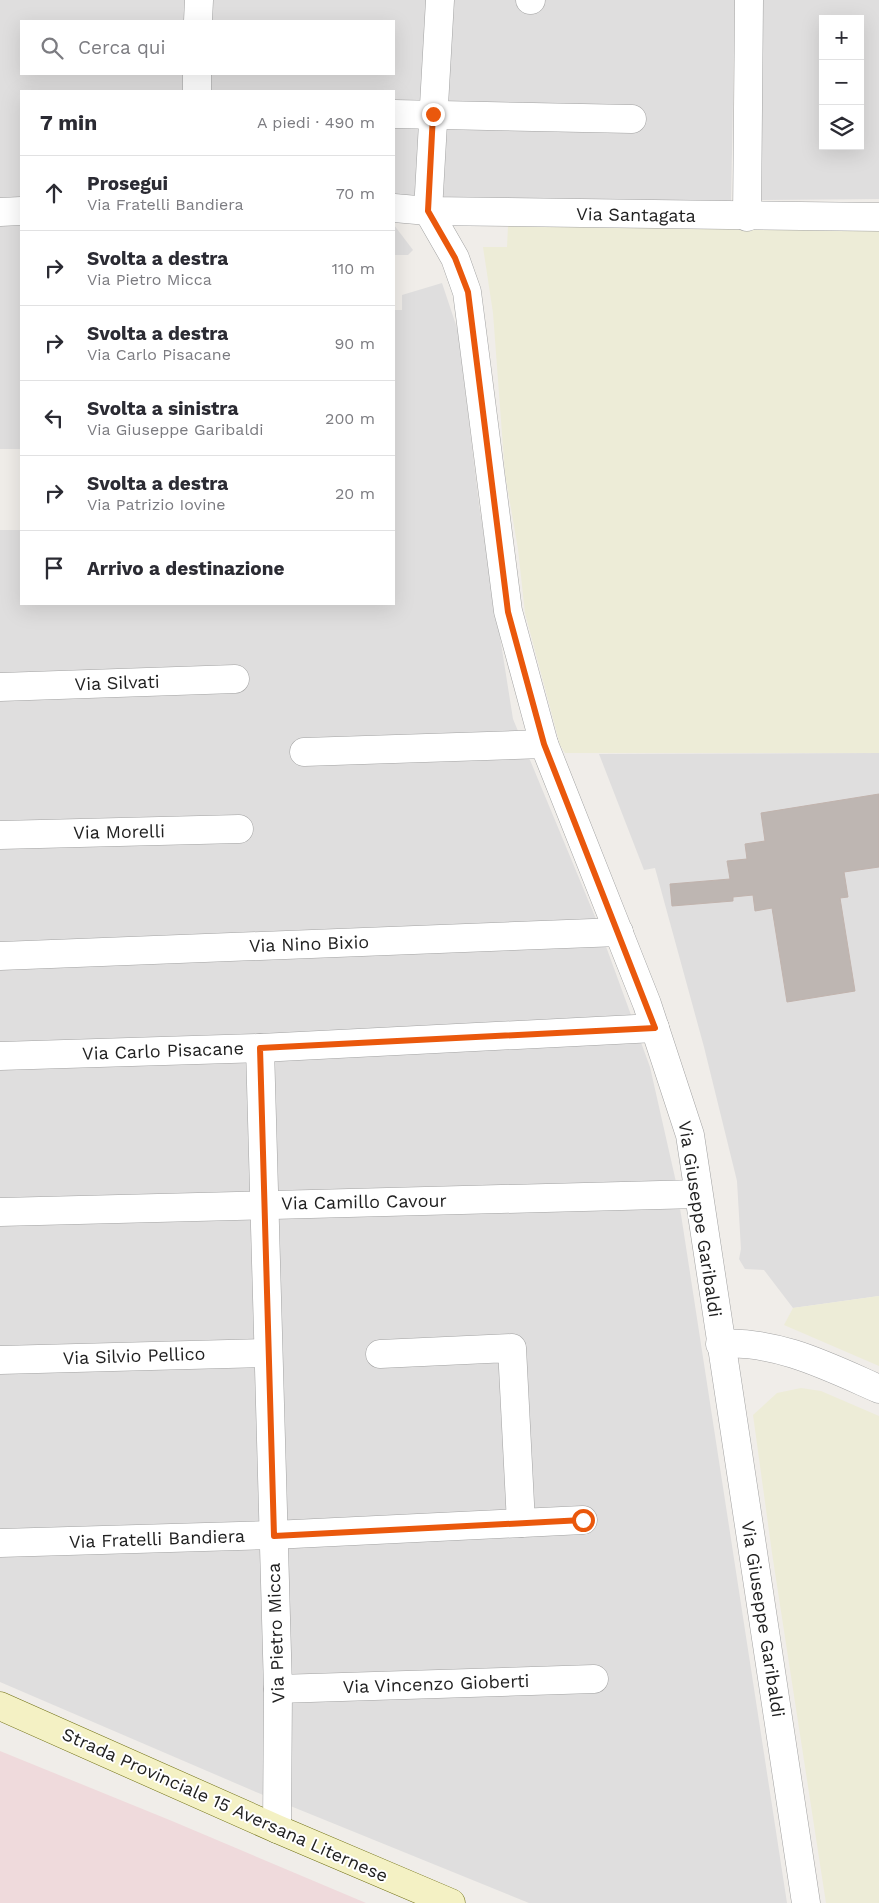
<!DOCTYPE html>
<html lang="it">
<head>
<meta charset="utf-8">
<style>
	body { margin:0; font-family:"Work Sans",sans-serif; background:#f7f7f7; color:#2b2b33 }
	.controls { position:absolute; right:15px; top:15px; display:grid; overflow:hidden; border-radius:0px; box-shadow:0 5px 20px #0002 }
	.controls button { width:45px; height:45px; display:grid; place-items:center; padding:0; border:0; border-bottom:1px solid #e1e1e2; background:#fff; color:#2b2b33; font:25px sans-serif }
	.stop { position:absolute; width:15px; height:15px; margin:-11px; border:4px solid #ea580c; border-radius:50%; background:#fff }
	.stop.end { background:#ea580c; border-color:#fff; box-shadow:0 1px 5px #0008 }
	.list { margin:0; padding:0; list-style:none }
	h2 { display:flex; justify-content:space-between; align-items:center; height:65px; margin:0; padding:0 20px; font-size:21px }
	h2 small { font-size:16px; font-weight:400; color:#7c7c81 }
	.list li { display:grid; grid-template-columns:32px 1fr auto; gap:15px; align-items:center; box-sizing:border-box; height:75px; padding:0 20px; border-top:1px solid #e1e1e2 }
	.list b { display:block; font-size:19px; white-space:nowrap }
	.list p { margin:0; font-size:16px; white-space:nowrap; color:#7c7c81 }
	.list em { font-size:16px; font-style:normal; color:#7c7c81 }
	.icon { flex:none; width:28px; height:28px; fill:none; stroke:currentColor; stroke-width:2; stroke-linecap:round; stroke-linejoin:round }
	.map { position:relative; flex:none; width:879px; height:1903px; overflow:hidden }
	.search { position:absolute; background:#fff; box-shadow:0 5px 20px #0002; left:20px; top:20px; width:375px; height:55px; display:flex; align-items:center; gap:12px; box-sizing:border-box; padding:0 18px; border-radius:0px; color:#7c7c81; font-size:19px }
	.panel { position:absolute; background:#fff; box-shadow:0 5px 20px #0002; left:20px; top:90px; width:375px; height:515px; border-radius:0px }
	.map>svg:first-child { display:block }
	.residential { fill:#dfdede; fill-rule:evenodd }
	.commercial { fill:#efdadc }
	.farmland { fill:#edecd7 }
	.building { fill:#beb6b2; stroke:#c1b3ad }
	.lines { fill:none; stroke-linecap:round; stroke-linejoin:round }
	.minor-casing { stroke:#a2a2a2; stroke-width:29 }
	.tertiary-casing { stroke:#a2a2a2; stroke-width:29 }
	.secondary-casing { stroke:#6f6f11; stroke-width:29 }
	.minor { stroke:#fff; stroke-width:28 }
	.tertiary { stroke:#fff; stroke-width:28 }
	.secondary { stroke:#f4f1c4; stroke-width:28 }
	.route { stroke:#ea580c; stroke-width:6 }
	.labels { text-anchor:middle; stroke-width:4; stroke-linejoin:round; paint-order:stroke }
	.street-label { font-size:18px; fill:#212121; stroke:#fff }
</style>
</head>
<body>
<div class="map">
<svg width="879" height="1903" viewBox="0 0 879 1903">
	<rect width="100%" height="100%" fill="#f0ede9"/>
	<g class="residential">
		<polygon points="0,0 190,0 189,21 21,21 21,74 187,74 186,91 21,91 21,197 0,198"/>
		<polygon points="207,0 427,0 418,198 394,197 394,91 205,91 205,74 394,74 394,21 206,21"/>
		<polygon points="448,0 735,0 731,201 439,198"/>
		<path d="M 763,0 L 879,0 L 879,199 L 761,200 ZM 823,19 L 860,19 L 860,146 L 823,146 Z"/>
		<rect x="0" y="224" width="21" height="225"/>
		<polygon points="394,225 413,250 408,255 394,255"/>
		<polygon points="442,283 458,331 479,504 513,719 596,919 650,1067 676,1182 787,1903 529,1903 256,1792 0,1682 0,530 21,530 21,604 394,604 394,310 402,310 402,295"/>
		<polygon points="879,753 879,1296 793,1308 764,1270 745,1269 739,1259 741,1249 737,1181 704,1047 655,868 644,870 599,754"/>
	</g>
	<polygon class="commercial" points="0,1751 172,1821 366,1903 0,1903"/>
	<g class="farmland">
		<polygon points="508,226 879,229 879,753 565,753 560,745 525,613 518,549 505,474 493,313 483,247 507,247"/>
		<polygon points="879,1296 879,1366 784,1325 793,1308"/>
		<polygon points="801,1388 821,1391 879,1416 879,1903 826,1903 772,1553 753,1415 777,1393"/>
	</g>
	<polygon class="building" points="879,794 879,867 844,872 848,897 840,898 855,991 787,1002 772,908 755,911 753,895 733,897 733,901 672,906 670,884 730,879 727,861 747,859 745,844 765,841 761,813"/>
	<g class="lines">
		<g class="minor-casing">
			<g id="minor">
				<polyline points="440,0 428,211 455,258 467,292 508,611 544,744 647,1004 690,1135 806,1903"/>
				<polyline points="530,0 531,0"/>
				<polyline points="198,21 199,0"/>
				<polyline points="197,91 197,74"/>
				<polyline points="394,114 632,119"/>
				<polyline points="747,217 749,0"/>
				<polyline points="0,687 235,679"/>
				<polyline points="304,752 544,744"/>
				<polyline points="0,835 239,829"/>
				<polyline points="0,956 619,932"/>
				<polyline points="260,1048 278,1689 277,1829"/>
				<polyline points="0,1056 260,1048 655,1028"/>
				<polyline points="0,1212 698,1194"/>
				<path d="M 720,1344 C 777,1340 829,1367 879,1389"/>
				<polyline points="380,1354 512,1348 521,1523"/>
				<polyline points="0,1360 268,1353"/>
				<polyline points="0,1543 273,1535 583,1520"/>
				<polyline points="278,1689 594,1679"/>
			</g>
		</g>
		<g class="tertiary-casing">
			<g id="tertiary">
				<polyline points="394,208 428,211 879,217"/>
				<polyline points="0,212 21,211"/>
			</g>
		</g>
		<g class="secondary-casing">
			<polyline id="secondary" points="0,1706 277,1829 451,1903"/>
		</g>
		<use href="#minor" class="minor"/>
		<use href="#tertiary" class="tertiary"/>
		<use href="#secondary" class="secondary"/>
	</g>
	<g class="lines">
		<polyline class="route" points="433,114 428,211 455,258 468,292 508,612 544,744 655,1028 260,1048 274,1536 583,1520"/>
	</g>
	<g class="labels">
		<g class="street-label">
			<text transform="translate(636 215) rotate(1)" y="6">Via Santagata</text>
			<text transform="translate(117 683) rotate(-2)" y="6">Via Silvati</text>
			<text transform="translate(119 832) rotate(-1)" y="6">Via Morelli</text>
			<text transform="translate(309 944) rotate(-2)" y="6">Via Nino Bixio</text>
			<text transform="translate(163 1051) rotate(-2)" y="6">Via Carlo Pisacane</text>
			<text transform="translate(364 1202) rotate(-1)" y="6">Via Camillo Cavour</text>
			<text transform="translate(700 1219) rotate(81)" y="6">Via Giuseppe Garibaldi</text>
			<text transform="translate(134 1356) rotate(-2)" y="6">Via Silvio Pellico</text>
			<text transform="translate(157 1539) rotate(-2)" y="6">Via Fratelli Bandiera</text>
			<text transform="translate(763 1619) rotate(81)" y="6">Via Giuseppe Garibaldi</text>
			<text transform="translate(276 1633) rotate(-92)" y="6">Via Pietro Micca</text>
			<text transform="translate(436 1684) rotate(-2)" y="6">Via Vincenzo Gioberti</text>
			<text transform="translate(225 1805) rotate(24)" y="6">Strada Provinciale 15 Aversana Liternese</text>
		</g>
	</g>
</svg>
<div class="controls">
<button>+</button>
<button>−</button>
<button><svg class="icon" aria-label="layers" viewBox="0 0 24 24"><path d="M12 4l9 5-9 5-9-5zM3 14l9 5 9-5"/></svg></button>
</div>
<div class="stop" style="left:583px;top:1520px"></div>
<div class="stop end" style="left:433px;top:114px"></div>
<div class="search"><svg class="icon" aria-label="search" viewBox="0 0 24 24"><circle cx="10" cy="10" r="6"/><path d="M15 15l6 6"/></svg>Cerca qui</div>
<section class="panel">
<h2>7 min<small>A piedi · 490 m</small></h2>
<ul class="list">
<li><svg class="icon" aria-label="ahead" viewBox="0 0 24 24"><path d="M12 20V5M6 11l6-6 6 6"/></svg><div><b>Prosegui</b><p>Via Fratelli Bandiera</p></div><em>70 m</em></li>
<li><svg class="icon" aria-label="right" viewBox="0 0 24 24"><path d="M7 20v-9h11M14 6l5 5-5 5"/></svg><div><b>Svolta a destra</b><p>Via Pietro Micca</p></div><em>110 m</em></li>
<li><svg class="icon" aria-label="right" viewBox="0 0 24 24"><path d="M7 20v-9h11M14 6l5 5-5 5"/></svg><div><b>Svolta a destra</b><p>Via Carlo Pisacane</p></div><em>90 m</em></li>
<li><svg class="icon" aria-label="left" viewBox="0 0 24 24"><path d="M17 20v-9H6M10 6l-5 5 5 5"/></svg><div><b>Svolta a sinistra</b><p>Via Giuseppe Garibaldi</p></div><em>200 m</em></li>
<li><svg class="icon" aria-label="right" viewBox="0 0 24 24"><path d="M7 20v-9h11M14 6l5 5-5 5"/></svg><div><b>Svolta a destra</b><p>Via Patrizio Iovine</p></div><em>20 m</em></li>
<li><svg class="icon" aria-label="arrive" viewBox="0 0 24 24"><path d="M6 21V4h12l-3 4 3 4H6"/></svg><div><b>Arrivo a destinazione</b></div></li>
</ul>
</section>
</div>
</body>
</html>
